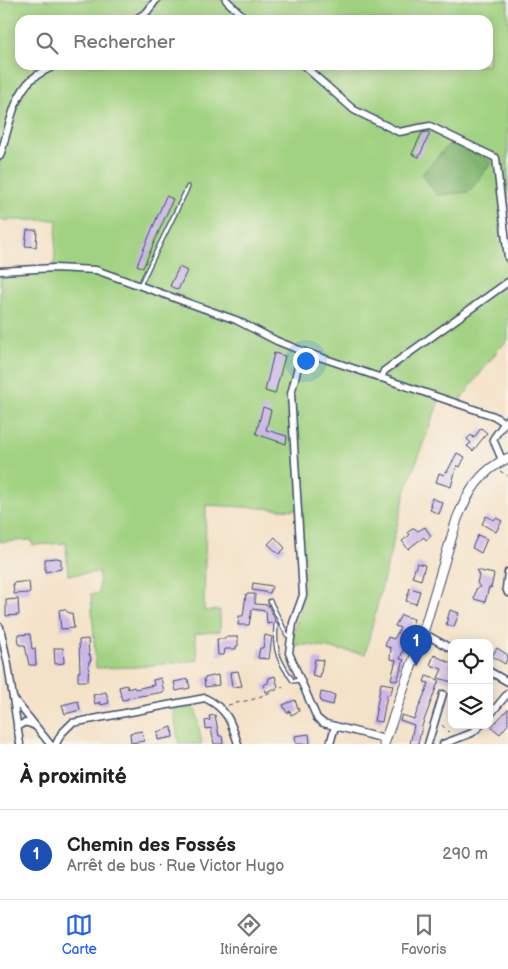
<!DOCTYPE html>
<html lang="fr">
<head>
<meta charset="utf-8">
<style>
	body { margin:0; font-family:"Balsamiq Sans",sans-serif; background:#f2f2f2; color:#222 }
	.controls { position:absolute; right:15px; bottom:15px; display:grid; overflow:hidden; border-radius:10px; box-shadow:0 2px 12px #0003 }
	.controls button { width:45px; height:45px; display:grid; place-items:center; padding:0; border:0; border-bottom:1px solid #e0e0e0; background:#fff; color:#222; font:25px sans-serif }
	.you { position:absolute; left:305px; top:360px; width:18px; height:18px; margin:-12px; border:4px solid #fff; border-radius:50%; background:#1a73e8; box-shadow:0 0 0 8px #1a73e833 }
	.badge { display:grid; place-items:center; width:32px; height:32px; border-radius:50%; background:#2563eb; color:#fff; font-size:16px; font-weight:700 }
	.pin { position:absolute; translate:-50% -41px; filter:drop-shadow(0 1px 2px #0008) }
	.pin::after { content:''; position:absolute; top:26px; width:18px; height:15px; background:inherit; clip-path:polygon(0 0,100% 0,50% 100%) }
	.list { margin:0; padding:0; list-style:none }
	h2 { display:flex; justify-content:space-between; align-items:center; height:65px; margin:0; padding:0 20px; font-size:21px }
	h2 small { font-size:16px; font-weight:400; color:#767676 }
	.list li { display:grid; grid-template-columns:32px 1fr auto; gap:15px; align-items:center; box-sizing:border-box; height:90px; padding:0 20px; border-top:1px solid #e0e0e0 }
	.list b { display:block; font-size:19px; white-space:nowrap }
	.list p { margin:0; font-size:16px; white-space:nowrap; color:#767676 }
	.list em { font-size:16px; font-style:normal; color:#767676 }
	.icon { flex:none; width:28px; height:28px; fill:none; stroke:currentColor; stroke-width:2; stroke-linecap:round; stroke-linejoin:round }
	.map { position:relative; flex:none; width:508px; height:744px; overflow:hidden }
	.search { position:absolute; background:#fff; box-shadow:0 2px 12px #0003; left:15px; right:15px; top:15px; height:55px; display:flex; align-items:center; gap:12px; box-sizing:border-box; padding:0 18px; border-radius:15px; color:#767676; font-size:19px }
	.sheet { height:155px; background:#fff }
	nav { display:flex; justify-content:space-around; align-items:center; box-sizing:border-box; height:70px; border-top:1px solid #e0e0e0; background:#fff; font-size:14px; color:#767676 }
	nav a { display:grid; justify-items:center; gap:2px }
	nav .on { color:#2563eb }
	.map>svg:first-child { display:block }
	.green { fill:#a1d281; stroke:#5e8070; fill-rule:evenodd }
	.forest { fill:#80b46f; stroke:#4e7266 }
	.building { fill:#cbb4e8 }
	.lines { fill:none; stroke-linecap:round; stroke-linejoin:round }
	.service-casing { stroke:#3c4a6e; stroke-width:5.5 }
	.minor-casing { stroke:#3c4a6e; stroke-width:9 }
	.secondary-casing { stroke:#3c4a6e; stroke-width:11 }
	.path { stroke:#3c4a6e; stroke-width:1; stroke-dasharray:4 4; stroke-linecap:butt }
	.service { stroke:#fff; stroke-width:3 }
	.minor { stroke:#fff; stroke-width:6 }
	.secondary { stroke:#fff; stroke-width:9 }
</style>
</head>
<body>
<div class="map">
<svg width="508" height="744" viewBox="0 0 508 744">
	<rect width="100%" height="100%" fill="#f7f3e8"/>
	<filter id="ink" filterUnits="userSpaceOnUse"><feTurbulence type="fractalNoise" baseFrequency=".02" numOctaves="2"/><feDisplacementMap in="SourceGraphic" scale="10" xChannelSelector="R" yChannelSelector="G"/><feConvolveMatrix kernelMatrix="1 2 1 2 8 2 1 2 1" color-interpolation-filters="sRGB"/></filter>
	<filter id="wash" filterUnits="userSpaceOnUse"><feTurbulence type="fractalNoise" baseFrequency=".0096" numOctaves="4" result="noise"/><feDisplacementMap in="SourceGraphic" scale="20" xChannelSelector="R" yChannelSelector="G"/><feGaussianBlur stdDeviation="1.12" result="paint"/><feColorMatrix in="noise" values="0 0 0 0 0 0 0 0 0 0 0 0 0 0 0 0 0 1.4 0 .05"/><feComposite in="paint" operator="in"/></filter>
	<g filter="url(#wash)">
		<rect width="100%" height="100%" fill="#f4e2c8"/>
		<g class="green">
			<path d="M 0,0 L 508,0 L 508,224 L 504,220 L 508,259 L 508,282 L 506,285 L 508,287 L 508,340 L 498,350 L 461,399 L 459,404 L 440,398 L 406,490 L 365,654 L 309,645 L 290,645 L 303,595 L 298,510 L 206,505 L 204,611 L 220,610 L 220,631 L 195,634 L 198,660 L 136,667 L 96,668 L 91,594 L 99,594 L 99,572 L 68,575 L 66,543 L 33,545 L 31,540 L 0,542 L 0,271 L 54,268 L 57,220 L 0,220 ZM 20,20 L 488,20 L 488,65 L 20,65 Z"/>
			<polygon points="195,706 202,744 179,744 173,709"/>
		</g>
		<polygon class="forest" points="452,141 492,162 469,192 437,195 422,174"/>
		<g id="blocks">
			<g class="building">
				<polygon points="427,132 430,133 419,157 412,154 422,133"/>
				<polygon points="166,196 173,199 143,268 137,265"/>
				<polygon points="27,230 37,230 36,247 25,246"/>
				<polygon points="179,267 187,271 178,290 170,286"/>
				<polygon points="274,353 285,356 275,394 265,391"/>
				<polygon points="263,407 271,410 266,430 287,436 286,444 256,434"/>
				<polygon points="481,428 487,433 473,451 467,446 471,443 467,439 471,435 474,438"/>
				<polygon points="457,453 465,457 460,467 457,465 451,487 436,482 439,473 444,475 445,471 447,472"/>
				<polygon points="432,498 443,503 439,514 430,510 432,506 430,505"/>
				<polygon points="486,516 494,520 496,518 502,521 496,532 482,524"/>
				<polygon points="425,527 431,536 426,540 424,537 408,549 402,541 410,535 408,532 414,528 418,531"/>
				<polygon points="478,535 487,539 481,553 472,548"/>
				<polygon points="275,537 285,548 279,554 268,544"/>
				<polygon points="57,558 61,559 61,569 45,572 45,559"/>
				<polygon points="417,563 425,565 421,580 412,577"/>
				<polygon points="476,570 494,574 491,588 489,587 485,602 474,599 476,589 480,587 477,583 479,575"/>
				<polygon points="29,581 30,593 14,594 13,583"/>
				<polygon points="253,583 272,586 270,593 252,590"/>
				<polygon points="410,588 420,591 416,604 406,601"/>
				<polygon points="246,594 255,594 255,604 268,605 274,617 275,622 267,624 266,611 252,609 249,625 238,625 239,616 243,616"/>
				<polygon points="18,599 19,615 6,616 6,600"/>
				<polygon points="64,609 69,613 72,613 74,628 61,629 59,610"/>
				<polygon points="450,610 459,613 454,627 446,624"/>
				<polygon points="401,615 414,619 400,659 404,660 397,681 391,679 396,660 390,659 391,648 385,646 388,637 394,639 400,628 395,626"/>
				<polygon points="30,634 32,649 35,648 36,665 29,665 25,645 19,645 18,635"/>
				<polygon points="265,635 272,637 269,659 258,658 260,648 263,648"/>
				<polygon points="225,637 238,637 238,646 236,646 236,649 225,649 224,655 218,655 217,639 225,639"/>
				<polygon points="88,639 89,655 90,655 91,661 89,661 88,681 78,681 78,672 80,672 79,640"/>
				<polygon points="54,648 63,648 64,663 55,664"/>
				<polygon points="497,648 508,655 505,664 492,656"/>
				<polygon points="434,655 452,664 452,682 438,678 442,669 430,665"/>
				<polygon points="315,659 323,660 320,678 312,676"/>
				<polygon points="238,671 242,686 232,687 230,672"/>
				<polygon points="218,675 219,685 205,687 204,678"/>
				<polygon points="275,676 278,687 266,692 263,685 268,683 269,678"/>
				<polygon points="426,676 439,680 422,726 418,744 410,744 414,725 400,720 402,715 414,719 429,683 424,682"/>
				<polygon points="161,678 164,692 128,698 128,699 122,700 119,687 127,685 128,689 134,687 135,689 154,685 153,680"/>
				<polygon points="188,679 190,688 176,691 174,682"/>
				<polygon points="381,683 393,685 391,694 387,695 382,722 374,721"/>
				<polygon points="106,692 109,703 101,705 100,702 95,704 93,695"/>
				<polygon points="321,692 335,695 333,705 321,702 320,698"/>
				<polygon points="295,700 299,711 291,715 290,711 287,713 283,705"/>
				<polygon points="78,701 80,710 65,714 62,705"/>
				<polygon points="508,709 508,724 500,734 491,727"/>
				<polygon points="215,715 219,736 222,736 223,744 214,744 211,728 206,729 205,721 210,720 209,716"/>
				<polygon points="172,727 173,737 158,740 157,732"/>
				<polygon points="142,731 144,741 131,743 130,733"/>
				<polygon points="309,734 310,744 296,744 295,736"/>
			</g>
		</g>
	</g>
	<g filter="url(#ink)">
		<use href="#blocks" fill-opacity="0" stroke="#3c4a6e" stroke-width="1"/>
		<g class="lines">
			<g class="service-casing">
				<g id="service">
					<polyline points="140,285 188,187"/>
					<polyline points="270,601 287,635 290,636"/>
					<path d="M 276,625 C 274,651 278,660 293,681 L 300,680"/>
				</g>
			</g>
			<g class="minor-casing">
				<g id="minor">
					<polyline points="226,0 247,20"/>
					<polyline points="134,20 147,12 156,0"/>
					<polyline points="303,65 354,110 399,132 430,126 496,158 508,258"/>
					<path d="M 0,156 C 8,133 13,95 32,79 C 39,73 48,69 56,65"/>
					<polyline points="0,271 54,268 96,270 236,320 277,341 302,351 494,416 505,423"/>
					<polyline points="302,351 291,394 303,595 293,623 289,653 317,718 323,723 385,739"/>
					<polyline points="381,378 384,371 508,282"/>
					<polyline points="502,460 493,439 508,418"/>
					<polyline points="508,572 506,588 508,593"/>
					<polyline points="0,627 8,665 20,744"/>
					<polyline points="423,633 452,649"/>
					<polyline points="489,671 508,682"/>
					<polyline points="14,699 50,744"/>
					<polyline points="489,716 508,693"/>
					<path d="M 17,728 C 23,721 28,722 35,726"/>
					<path d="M 56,744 L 61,734 L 72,723 L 205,698 C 227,709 231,721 238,744"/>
					<polyline points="330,744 335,726"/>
					<polyline points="428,744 443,694"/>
					<polyline points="443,744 472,733 481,725"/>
				</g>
			</g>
			<g class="secondary-casing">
				<path id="secondary" d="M 384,744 L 423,633 L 457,519 C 468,492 481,470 508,458"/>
			</g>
			<g class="path">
				<polyline points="500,471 508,476"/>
				<polyline points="228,705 254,699 288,685"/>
				<polyline points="442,725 450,733"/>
			</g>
			<use href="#service" class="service"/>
			<use href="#minor" class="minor"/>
			<use href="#secondary" class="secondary"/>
		</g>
	</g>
</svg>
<div class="controls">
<button><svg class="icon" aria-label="locate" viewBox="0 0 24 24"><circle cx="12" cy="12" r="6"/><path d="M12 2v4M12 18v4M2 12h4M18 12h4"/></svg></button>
<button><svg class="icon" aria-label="layers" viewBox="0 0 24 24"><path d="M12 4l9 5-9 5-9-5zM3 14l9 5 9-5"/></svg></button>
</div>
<div class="you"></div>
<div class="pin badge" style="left:416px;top:666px;background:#1a4fb4">1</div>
<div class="search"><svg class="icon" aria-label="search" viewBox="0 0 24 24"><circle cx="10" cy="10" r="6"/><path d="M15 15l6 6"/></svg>Rechercher</div>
</div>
<section class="sheet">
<h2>À proximité<small></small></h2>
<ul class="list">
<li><span class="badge" style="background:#1a4fb4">1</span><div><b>Chemin des Fossés</b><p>Arrêt de bus · Rue Victor Hugo</p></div><em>290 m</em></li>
</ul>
</section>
<nav>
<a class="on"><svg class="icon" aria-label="map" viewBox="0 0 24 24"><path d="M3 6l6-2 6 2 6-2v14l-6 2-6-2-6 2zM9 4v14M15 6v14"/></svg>Carte</a>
<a><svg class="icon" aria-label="directions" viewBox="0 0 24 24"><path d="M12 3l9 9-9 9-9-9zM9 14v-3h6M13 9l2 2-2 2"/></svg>Itinéraire</a>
<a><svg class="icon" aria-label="saved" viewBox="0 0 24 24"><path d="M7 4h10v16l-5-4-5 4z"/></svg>Favoris</a>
</nav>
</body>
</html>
